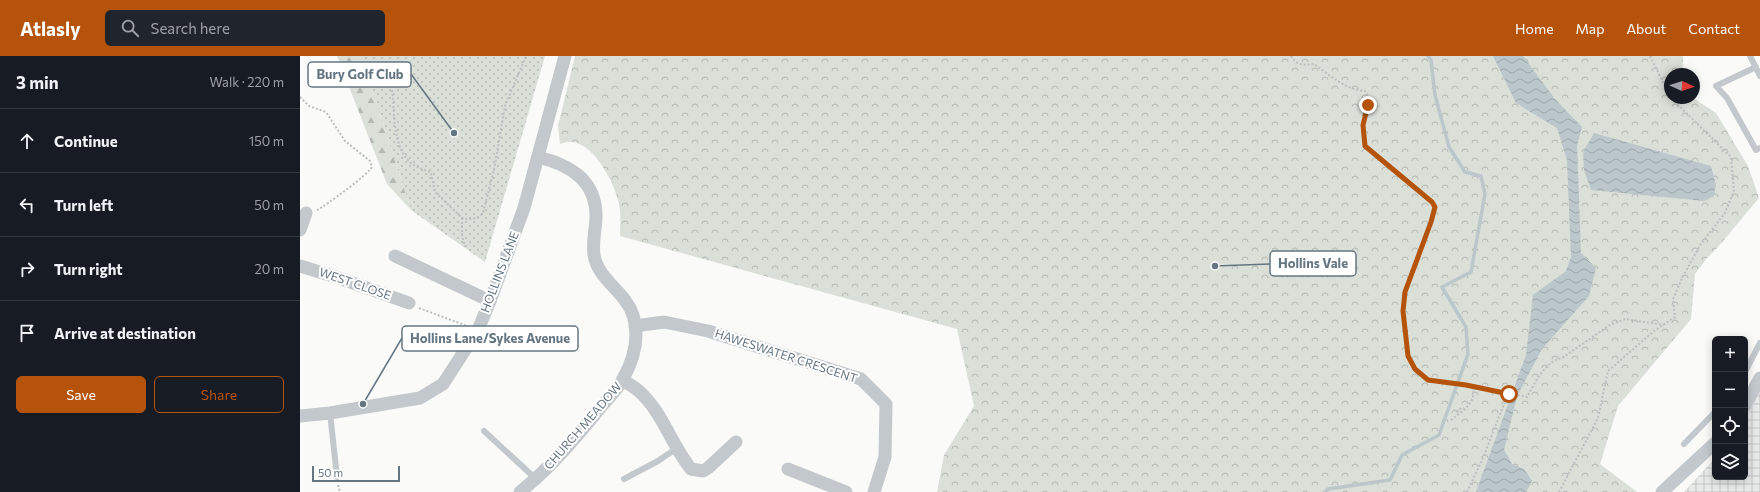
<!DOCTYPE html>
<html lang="en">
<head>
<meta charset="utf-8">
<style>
	body { margin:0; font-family:Commissioner,sans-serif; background:#20242c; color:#f1f3f6 }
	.controls { position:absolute; right:12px; bottom:12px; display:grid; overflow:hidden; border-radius:6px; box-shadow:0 2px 10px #0003 }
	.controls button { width:36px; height:36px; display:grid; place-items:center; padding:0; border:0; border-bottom:1px solid #363941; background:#171b24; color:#f1f3f6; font:20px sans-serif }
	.compass { position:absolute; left:1364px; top:12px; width:36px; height:36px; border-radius:50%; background:#171b24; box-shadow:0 2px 10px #0003; rotate:93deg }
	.scale { position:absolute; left:12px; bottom:10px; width:88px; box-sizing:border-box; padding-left:4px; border:2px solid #657683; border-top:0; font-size:11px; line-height:14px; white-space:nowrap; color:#657683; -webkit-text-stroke:3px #fff; paint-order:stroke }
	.stop { position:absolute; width:12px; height:12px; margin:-9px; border:3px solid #b45309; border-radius:50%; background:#fff }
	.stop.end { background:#b45309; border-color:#fff; box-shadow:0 1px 4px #0008 }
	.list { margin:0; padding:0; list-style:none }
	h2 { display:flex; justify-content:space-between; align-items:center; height:52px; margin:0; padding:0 16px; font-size:17px }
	h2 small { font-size:13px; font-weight:400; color:#9ea1a6 }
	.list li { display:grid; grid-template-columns:26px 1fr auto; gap:12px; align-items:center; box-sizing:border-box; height:64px; padding:0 16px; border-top:1px solid #363941 }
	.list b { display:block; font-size:15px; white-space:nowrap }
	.list em { font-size:13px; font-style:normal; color:#9ea1a6 }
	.actions { display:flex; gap:8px; padding:12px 16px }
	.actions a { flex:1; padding:9px 0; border:1px solid #b45309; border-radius:6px; text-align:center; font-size:14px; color:#b45309 }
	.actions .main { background:#b45309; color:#fff }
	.icon { flex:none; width:22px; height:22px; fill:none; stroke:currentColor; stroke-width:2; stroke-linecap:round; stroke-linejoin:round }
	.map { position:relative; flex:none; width:1460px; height:436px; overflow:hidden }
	header { display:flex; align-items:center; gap:24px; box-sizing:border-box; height:56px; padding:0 20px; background:#b45309; color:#fff }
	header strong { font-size:19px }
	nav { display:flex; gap:22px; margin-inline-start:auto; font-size:14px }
	.search { width:280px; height:36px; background:#20242c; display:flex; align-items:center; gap:10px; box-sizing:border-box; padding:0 14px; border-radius:6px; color:#9ea1a6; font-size:15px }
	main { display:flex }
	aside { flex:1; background:#171b24 }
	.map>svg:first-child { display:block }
	.industrial { fill:url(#industrial-grid) }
	.grass { fill:url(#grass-dots) }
	.forest { fill:url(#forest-firs) }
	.park { fill:url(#park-crowns) }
	.water { fill:url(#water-waves) }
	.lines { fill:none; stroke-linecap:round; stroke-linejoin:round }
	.stream { stroke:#bbc7cb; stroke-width:3.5 }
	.path { stroke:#bbbfc2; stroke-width:2; stroke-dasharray:2 2; stroke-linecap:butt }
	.lane { stroke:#c3c8cc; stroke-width:6 }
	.street { stroke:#c3c8cc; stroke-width:13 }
	.route { stroke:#b45309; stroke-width:5 }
	.labels { text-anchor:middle; stroke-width:4; stroke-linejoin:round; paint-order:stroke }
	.street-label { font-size:12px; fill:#657683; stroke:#fff }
	.leader { fill:none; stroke:#657683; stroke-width:1.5 }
	.callout-dot { fill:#657683; stroke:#fff; stroke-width:1.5 }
	.callout { fill:#fff; stroke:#657683; stroke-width:1.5 }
	.callout-label { font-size:13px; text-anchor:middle; font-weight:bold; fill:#657683 }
</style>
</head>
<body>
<header>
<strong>Atlasly</strong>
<div class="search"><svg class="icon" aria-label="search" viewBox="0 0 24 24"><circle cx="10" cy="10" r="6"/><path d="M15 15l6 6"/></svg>Search here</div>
<nav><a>Home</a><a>Map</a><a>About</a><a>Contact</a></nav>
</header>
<main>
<aside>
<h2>3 min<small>Walk · 220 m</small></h2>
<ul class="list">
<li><svg class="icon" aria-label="ahead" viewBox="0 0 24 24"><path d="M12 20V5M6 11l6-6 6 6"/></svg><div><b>Continue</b></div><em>150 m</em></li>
<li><svg class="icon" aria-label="left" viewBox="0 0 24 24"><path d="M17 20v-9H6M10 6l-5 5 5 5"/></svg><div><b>Turn left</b></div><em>50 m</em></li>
<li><svg class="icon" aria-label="right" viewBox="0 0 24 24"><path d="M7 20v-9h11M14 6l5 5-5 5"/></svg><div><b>Turn right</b></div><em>20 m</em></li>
<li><svg class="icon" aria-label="arrive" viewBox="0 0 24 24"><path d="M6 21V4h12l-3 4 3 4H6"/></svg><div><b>Arrive at destination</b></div></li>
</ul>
<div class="actions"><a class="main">Save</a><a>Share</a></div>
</aside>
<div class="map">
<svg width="1460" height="436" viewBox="0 0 1460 436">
	<defs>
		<pattern id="industrial-grid" width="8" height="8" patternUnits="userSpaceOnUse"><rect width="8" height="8" fill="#e8e9e9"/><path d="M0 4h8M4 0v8" fill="none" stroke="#c0c1c2"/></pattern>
		<pattern id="grass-dots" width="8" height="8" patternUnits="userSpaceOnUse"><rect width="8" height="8" fill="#dadfd7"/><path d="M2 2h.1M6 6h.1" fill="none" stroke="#b4b9b4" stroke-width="1.8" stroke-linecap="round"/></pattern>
		<pattern id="forest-firs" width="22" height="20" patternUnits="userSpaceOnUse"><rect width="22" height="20" fill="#dadfd7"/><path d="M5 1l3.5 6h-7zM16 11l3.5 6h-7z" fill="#b4b9b4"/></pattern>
		<pattern id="park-crowns" width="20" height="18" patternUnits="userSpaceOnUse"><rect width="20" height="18" fill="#dadfd7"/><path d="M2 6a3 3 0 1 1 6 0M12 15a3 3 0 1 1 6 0" fill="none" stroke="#b4b9b4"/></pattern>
		<pattern id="water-waves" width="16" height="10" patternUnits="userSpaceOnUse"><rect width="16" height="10" fill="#bbc7cb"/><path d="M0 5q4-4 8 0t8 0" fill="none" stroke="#9ca6aa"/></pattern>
	</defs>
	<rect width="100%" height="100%" fill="#fafaf8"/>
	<polygon class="industrial" points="1460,336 1460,436 1384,436 1415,402 1415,421 1445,421 1445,363"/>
	<polygon class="grass" points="61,0 245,0 185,206 111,154"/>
	<polygon class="forest" points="37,0 61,0 111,154 87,128"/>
	<path class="park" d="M 275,0 L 1383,0 L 1382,18 L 1370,18 L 1370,42 L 1393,42 L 1416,57 L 1448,110 L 1459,142 L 1418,191 L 1407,202 L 1395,218 L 1391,263 L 1318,350 L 1300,408 L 1337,436 L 637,436 L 644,399 L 674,350 L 657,273 L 320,180 C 320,171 321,163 320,154 C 318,133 296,88 272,86 C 269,85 264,87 260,88 L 258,70 Z"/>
	<g class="water">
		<polygon points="1193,0 1223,0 1255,43 1282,71 1277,89 1281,197 1296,212 1289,240 1242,293 1217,340 1204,394 1212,408 1224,413 1232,425 1226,436 1176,436 1226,299 1233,239 1266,215 1271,201 1267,104 1257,72 1216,47"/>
		<polygon points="1294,77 1411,110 1416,129 1414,140 1405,145 1291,134 1284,114 1283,96"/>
	</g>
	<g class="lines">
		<polyline class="stream" points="1025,436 1028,433 1090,424 1102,399 1139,379 1168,298 1166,271 1142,231 1171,216 1185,138 1181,120 1165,116 1149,91 1135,39 1131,4 1128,0"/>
		<g class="path">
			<path d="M 991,0 C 997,10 1003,9 1014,8 C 1028,18 1046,34 1065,35 L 1068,40 L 1063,69 L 1065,90 L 1132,146 L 1135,151 L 1131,166 L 1105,236 L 1103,255 L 1108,300 L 1115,313 L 1127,324 L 1166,329 L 1227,341 C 1235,327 1245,305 1262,302 L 1310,269 L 1325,263 L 1364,269"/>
			<polyline points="1350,0 1370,41"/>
			<path d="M 92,34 C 95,57 92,91 111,107 C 117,112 125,113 131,117 L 135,136 L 162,162 C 170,164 177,163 183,157 L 194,114 L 205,50 L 226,0"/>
			<path d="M 0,41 L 9,50 L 26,56 L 45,85 L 70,105 L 72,111 C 70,117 24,151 17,154"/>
			<polyline points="162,162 162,179 165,191"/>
			<polyline points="119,252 167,270"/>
			<polyline points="1157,356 1159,353 1164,352"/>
			<path d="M 1151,364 C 1162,355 1178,347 1172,330"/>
			<polyline points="38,429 40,436"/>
			<polyline points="1167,436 1183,402 1208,338"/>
			<polyline points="1259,436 1298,362 1308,315 1354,275 1375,261 1373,243 1382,222 1401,188 1425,157 1434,135 1431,101 1371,42"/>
		</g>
		<g class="lane">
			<polyline points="1450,0 1460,20"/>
			<polyline points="1456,11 1416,30 1427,42 1456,94 1460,92"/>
			<polyline points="1445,316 1460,287"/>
			<polyline points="30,357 37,421"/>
			<polyline points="184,375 236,423"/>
			<polyline points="1384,388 1415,356"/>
			<polyline points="324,423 358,405 377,392"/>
		</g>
		<g class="street">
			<polyline points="0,174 6,157"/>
			<polyline points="95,200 190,245"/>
			<polyline points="0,210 36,221 109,247"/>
			<polyline points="335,270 364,266 408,275 561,323 586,348 585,401 574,436"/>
			<path d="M 323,324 C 330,329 338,333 343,339 C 364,360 372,390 391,413 L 403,415 L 408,412 L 436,386"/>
			<polyline points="1445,350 1460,322"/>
			<polyline points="0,360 30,357 120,342 143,328 178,274 190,245 224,152 265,0"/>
			<polyline points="488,413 546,436"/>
			<path d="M 220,436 C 251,411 276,382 301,351 C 308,342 318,333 323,323 C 334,303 340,281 333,259 C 325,235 298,224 294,199 C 292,185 296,173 296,160 C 296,124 270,109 238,101"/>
			<polyline points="1362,436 1415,387"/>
		</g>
	</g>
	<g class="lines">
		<polyline class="route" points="1068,49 1063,69 1065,90 1132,146 1135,151 1131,166 1105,236 1103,255 1108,300 1115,313 1128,324 1166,329 1209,338"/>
	</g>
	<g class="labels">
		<g class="street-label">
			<text transform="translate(200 216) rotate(-69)" y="4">HOLLINS LANE</text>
			<text transform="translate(55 228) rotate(19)" y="4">WEST CLOSE</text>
			<text transform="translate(486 300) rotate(18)" y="4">HAWESWATER CRESCENT</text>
			<text transform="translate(283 370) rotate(-49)" y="4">CHURCH MEADOW</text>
		</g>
	</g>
	<path class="leader" d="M154 77L111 18M915 210L970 208M63 348L102 282"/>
	<g class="callout-dot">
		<circle cx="154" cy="77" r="4"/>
		<circle cx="915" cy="210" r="4"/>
		<circle cx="63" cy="348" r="4"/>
	</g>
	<g class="callout">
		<rect x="8" y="6" width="103" height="25" rx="4"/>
		<rect x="970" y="195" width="86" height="25" rx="4"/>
		<rect x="102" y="270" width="176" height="25" rx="4"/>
	</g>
	<g class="callout-label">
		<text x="60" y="23">Bury Golf Club</text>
		<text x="1013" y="212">Hollins Vale</text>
		<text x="190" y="287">Hollins Lane/Sykes Avenue</text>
	</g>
</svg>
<div class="controls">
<button>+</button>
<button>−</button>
<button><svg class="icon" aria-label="locate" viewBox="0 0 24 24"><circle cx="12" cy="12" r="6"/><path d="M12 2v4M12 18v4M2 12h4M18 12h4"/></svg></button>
<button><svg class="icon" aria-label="layers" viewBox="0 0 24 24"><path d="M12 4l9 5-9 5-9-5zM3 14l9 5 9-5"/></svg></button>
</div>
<svg class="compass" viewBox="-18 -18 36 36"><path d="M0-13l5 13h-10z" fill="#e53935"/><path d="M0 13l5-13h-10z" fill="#9ea1a6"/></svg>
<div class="scale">50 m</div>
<div class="stop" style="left:1209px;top:338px"></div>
<div class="stop end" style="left:1068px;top:49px"></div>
</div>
</main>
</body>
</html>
